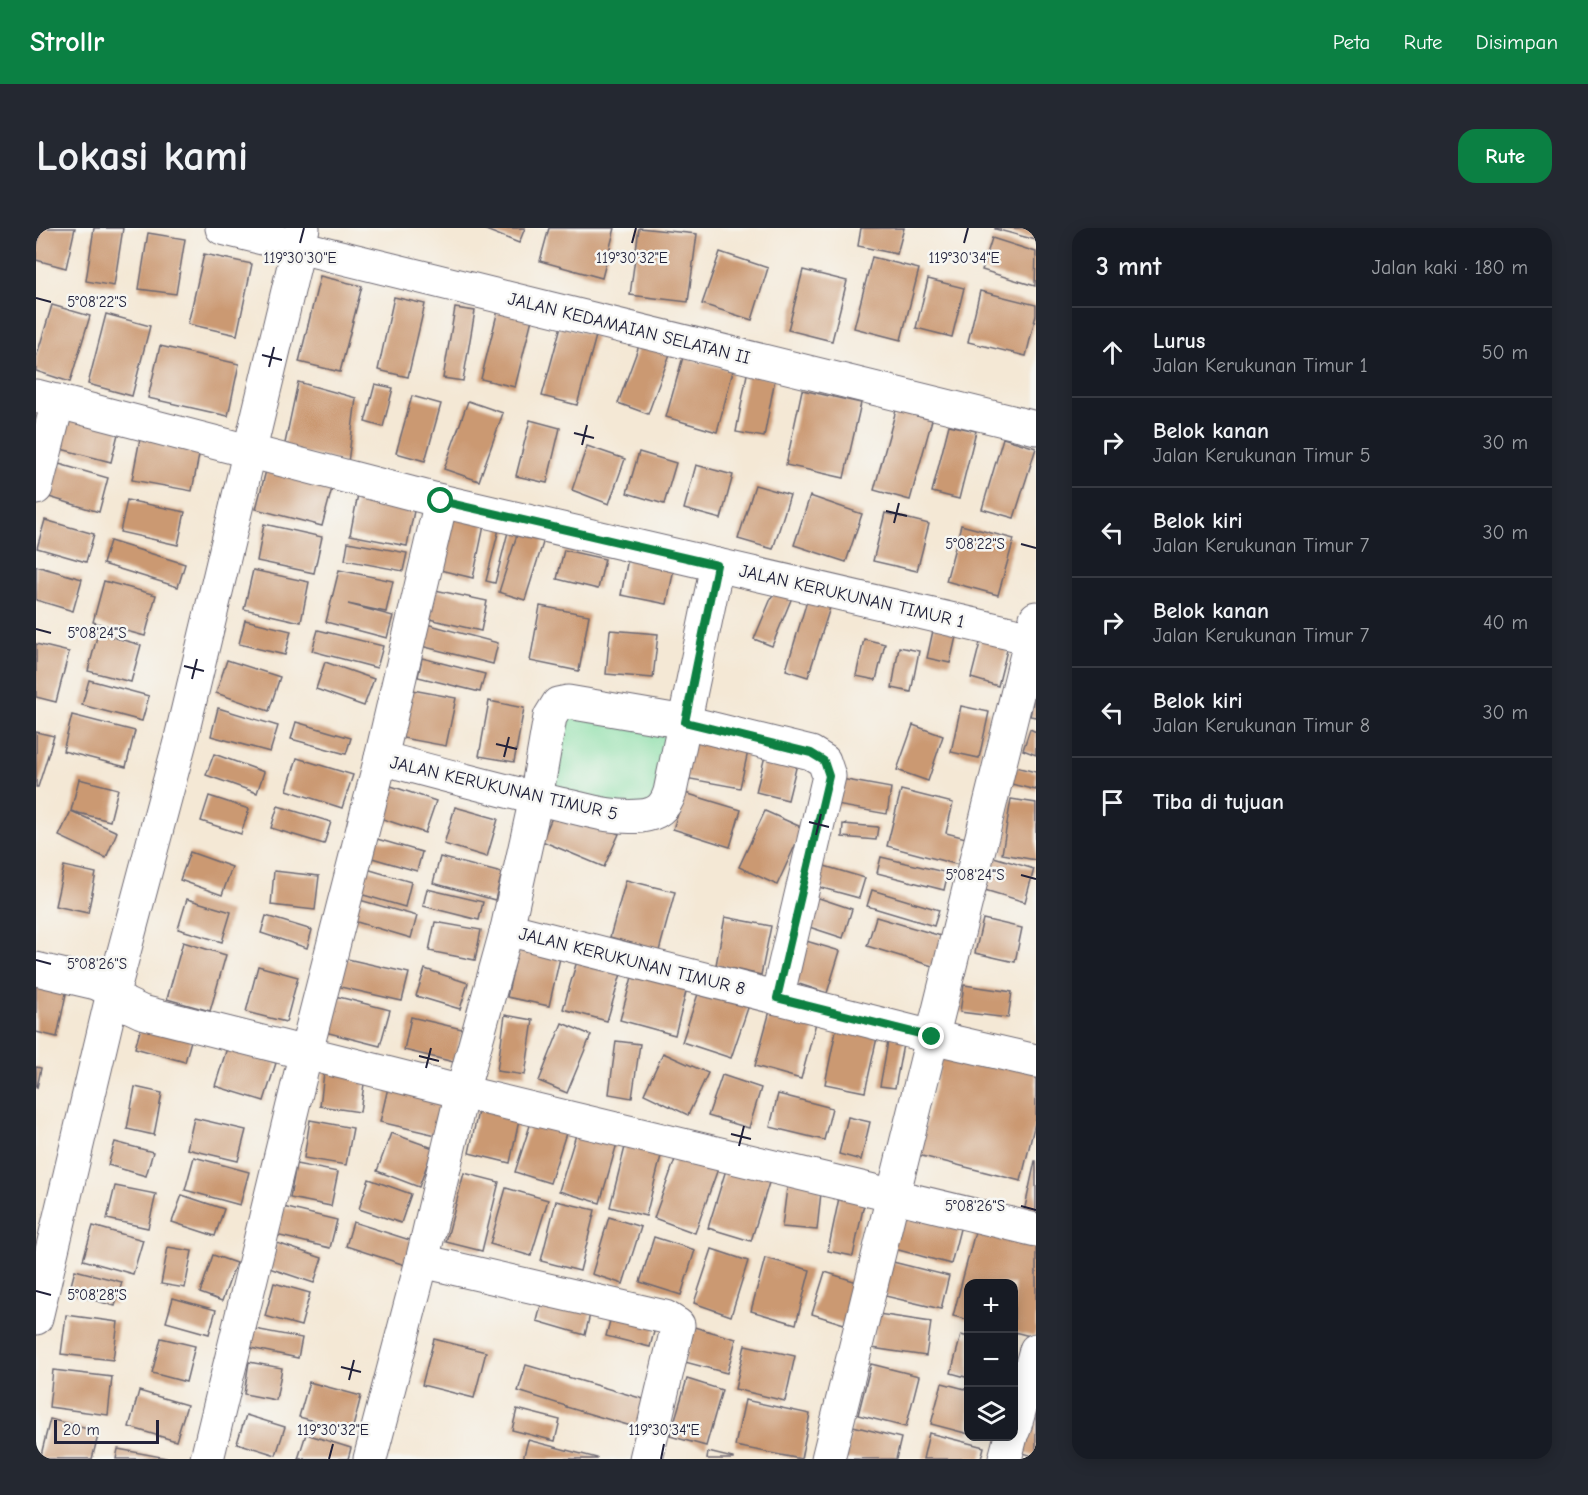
<!DOCTYPE html>
<html lang="id">
<head>
<meta charset="utf-8">
<style>
	body { margin:0; font-family:"Comic Neue",sans-serif; background:#242831; color:#f1f3f6 }
	.controls { position:absolute; right:18px; bottom:18px; display:grid; overflow:hidden; border-radius:12px; box-shadow:0 3px 15px #0003 }
	.controls button { width:54px; height:54px; display:grid; place-items:center; padding:0; border:0; border-bottom:2px solid #363941; background:#171b24; color:#f1f3f6; font:30px sans-serif }
	.scale { position:absolute; left:18px; bottom:15px; width:105px; box-sizing:border-box; padding-left:6px; border:3px solid #22223b; border-top:0; font-size:16px; line-height:21px; white-space:nowrap; color:#22223b; -webkit-text-stroke:4px #f6f6f2; paint-order:stroke }
	.stop { position:absolute; width:18px; height:18px; margin:-14px; border:4px solid #0b8043; border-radius:50%; background:#fff }
	.stop.end { background:#0b8043; border-color:#fff; box-shadow:0 2px 6px #0008 }
	.list { margin:0; padding:0; list-style:none }
	h2 { display:flex; justify-content:space-between; align-items:center; height:78px; margin:0; padding:0 24px; font-size:26px }
	h2 small { font-size:20px; font-weight:400; color:#9ea1a6 }
	.list li { display:grid; grid-template-columns:39px 1fr auto; gap:18px; align-items:center; box-sizing:border-box; height:90px; padding:0 24px; border-top:2px solid #363941 }
	.list b { display:block; font-size:22px; white-space:nowrap }
	.list p { margin:0; font-size:20px; white-space:nowrap; color:#9ea1a6 }
	.list em { font-size:20px; font-style:normal; color:#9ea1a6 }
	.icon { flex:none; width:33px; height:33px; fill:none; stroke:currentColor; stroke-width:2; stroke-linecap:round; stroke-linejoin:round }
	.map { position:relative; flex:none; width:1000px; height:1231px; overflow:hidden; border-radius:18px }
	header { display:flex; align-items:center; gap:36px; box-sizing:border-box; height:84px; padding:0 30px; background:#0b8043; color:#fff }
	header strong { font-size:28px }
	nav { display:flex; gap:33px; margin-inline-start:auto; font-size:21px }
	.intro { display:flex; align-items:center; justify-content:space-between; box-sizing:border-box; height:144px; padding:0 36px }
	h1 { margin:0; font-size:42px }
	.button { padding:15px 27px; border-radius:18px; background:#0b8043; color:#fff; font-size:21px; font-weight:700 }
	main { display:flex; gap:36px; padding:0 36px }
	aside { flex:1; background:#171b24; border-radius:18px; box-shadow:0 3px 15px #0003 }
	.map>svg:first-child { display:block }
	.green { fill:#83dda3; stroke:#52806f; stroke-width:1.5 }
	.building { fill:#cb9972 }
	.lines { fill:none; stroke-linecap:round; stroke-linejoin:round }
	.street-casing { stroke:#6c6771; stroke-width:35 }
	.street { stroke:#fff; stroke-width:33 }
	.route { stroke:#0b8043; stroke-width:8 }
	.ticks { fill:none; stroke:#22223b; stroke-width:2 }
	.labels { text-anchor:middle; stroke-width:5; stroke-linejoin:round; paint-order:stroke }
	.street-label { font-size:18px; fill:#22223b; stroke:#f6f6f2 }
	.ticks-label { font-size:15px; text-anchor:middle; fill:#22223b; stroke:#f6f6f2; stroke-width:5; stroke-linejoin:round; paint-order:stroke }
</style>
</head>
<body>
<header>
<strong>Strollr</strong>
<nav><a>Peta</a><a>Rute</a><a>Disimpan</a></nav>
</header>
<div class="intro"><h1>Lokasi kami</h1><a class="button">Rute</a></div>
<main>
<div class="map">
<svg width="1000" height="1231" viewBox="0 0 1000 1231">
	<rect width="100%" height="100%" fill="#f6f6f2"/>
	<filter id="ink" filterUnits="userSpaceOnUse"><feTurbulence type="fractalNoise" baseFrequency=".0167" numOctaves="2"/><feDisplacementMap in="SourceGraphic" scale="12" xChannelSelector="R" yChannelSelector="G"/><feConvolveMatrix kernelMatrix="1 2 1 2 8 2 1 2 1" color-interpolation-filters="sRGB"/></filter>
	<filter id="wash" filterUnits="userSpaceOnUse"><feTurbulence type="fractalNoise" baseFrequency=".008" numOctaves="4" result="noise"/><feDisplacementMap in="SourceGraphic" scale="24" xChannelSelector="R" yChannelSelector="G"/><feGaussianBlur stdDeviation="1.35" result="paint"/><feColorMatrix in="noise" values="0 0 0 0 0 0 0 0 0 0 0 0 0 0 0 0 0 1.4 0 .05"/><feComposite in="paint" operator="in"/></filter>
	<g filter="url(#wash)">
		<rect width="100%" height="100%" fill="#f4e8d5"/>
		<polygon class="green" points="524,484 639,498 624,574 602,582 508,566"/>
		<g id="blocks">
			<g class="building">
				<polygon points="5,0 39,0 30,40 0,32 0,22"/>
				<polygon points="58,0 87,0 78,58 50,53"/>
				<polygon points="445,0 489,0 483,15"/>
				<polygon points="513,0 579,0 566,50 504,33"/>
				<polygon points="603,0 661,6 652,74 594,67"/>
				<polygon points="825,0 868,0 861,26 822,18"/>
				<polygon points="1000,0 1000,12 959,1 959,0"/>
				<polygon points="112,5 149,11 140,66 103,61"/>
				<polygon points="956,10 1000,24 999,58 946,42"/>
				<polygon points="684,24 732,40 716,92 666,76"/>
				<polygon points="168,26 216,36 201,107 152,96"/>
				<polygon points="836,29 883,41 865,112 818,100"/>
				<polygon points="767,42 811,53 796,113 752,102"/>
				<polygon points="284,48 326,58 304,144 263,134"/>
				<polygon points="892,51 928,60 916,109 880,100"/>
				<polygon points="944,63 1000,77 1000,87 990,128 932,114"/>
				<polygon points="358,69 389,76 372,149 342,142"/>
				<polygon points="16,77 54,88 34,154 0,143 0,130"/>
				<polygon points="419,80 439,83 427,153 407,150"/>
				<polygon points="462,82 496,91 479,159 445,151"/>
				<polygon points="70,86 114,98 96,168 52,156"/>
				<polygon points="525,98 560,108 541,177 506,168"/>
				<polygon points="604,115 634,126 612,186 582,175"/>
				<polygon points="124,118 203,136 192,188 112,170"/>
				<polygon points="647,129 697,143 681,204 630,189"/>
				<polygon points="711,146 739,151 728,209 700,204"/>
				<polygon points="262,154 320,170 312,235 248,220"/>
				<polygon points="339,156 357,160 347,199 329,194"/>
				<polygon points="766,162 825,175 808,250 750,237"/>
				<polygon points="376,168 405,176 389,233 360,225"/>
				<polygon points="432,173 467,185 443,253 408,241"/>
				<polygon points="860,182 896,192 874,272 838,262"/>
				<polygon points="30,184 84,198 75,234 21,220"/>
				<polygon points="494,192 524,200 511,255 480,248"/>
				<polygon points="913,197 940,203 923,271 896,264"/>
				<polygon points="106,200 166,212 156,263 96,252"/>
				<polygon points="967,210 1000,220 978,290 946,281"/>
				<polygon points="551,218 589,231 573,276 536,262"/>
				<polygon points="603,224 640,235 628,276 591,265"/>
				<polygon points="233,231 299,249 286,298 220,281"/>
				<polygon points="23,236 72,250 63,284 13,269"/>
				<polygon points="660,237 697,247 685,291 648,281"/>
				<polygon points="324,256 381,268 371,318 314,307"/>
				<polygon points="719,257 754,267 737,321 702,311"/>
				<polygon points="774,268 826,286 810,334 758,317"/>
				<polygon points="91,272 149,284 142,317 84,304"/>
				<polygon points="418,281 450,288 437,350 404,342"/>
				<polygon points="849,285 893,296 881,343 837,333"/>
				<polygon points="9,292 58,306 50,334 1,320"/>
				<polygon points="465,293 474,296 459,355 450,353"/>
				<polygon points="485,294 511,302 489,372 463,364"/>
				<polygon points="228,296 286,309 278,345 221,333"/>
				<polygon points="925,297 978,311 962,367 910,353"/>
				<polygon points="74,313 149,336 142,359 67,336"/>
				<polygon points="312,314 371,325 367,343 309,332"/>
				<polygon points="528,322 569,331 562,361 521,351"/>
				<polygon points="593,325 639,335 631,376 585,367"/>
				<polygon points="0,338 46,351 37,383 0,372"/>
				<polygon points="217,342 273,354 265,394 208,381"/>
				<polygon points="303,342 357,353 350,384 312,376 357,388 351,410 290,394"/>
				<polygon points="68,353 120,367 109,408 57,394"/>
				<polygon points="742,354 759,362 736,418 718,411"/>
				<polygon points="399,362 451,373 445,403 393,391"/>
				<polygon points="774,363 797,370 772,449 750,442"/>
				<polygon points="504,378 553,387 543,443 494,433"/>
				<polygon points="209,392 255,403 249,427 203,416"/>
				<polygon points="383,394 462,415 457,436 377,416"/>
				<polygon points="898,398 921,404 914,435 891,430"/>
				<polygon points="282,402 347,418 341,440 276,423"/>
				<polygon points="574,402 622,406 617,450 570,446"/>
				<polygon points="62,405 105,417 95,454 52,443"/>
				<polygon points="828,411 849,416 840,452 820,448"/>
				<polygon points="945,411 972,418 962,458 935,450"/>
				<polygon points="0,416 33,424 20,474 0,469"/>
				<polygon points="863,419 883,423 875,464 856,460"/>
				<polygon points="386,430 449,446 444,464 382,449"/>
				<polygon points="191,432 244,449 233,483 180,465"/>
				<polygon points="289,434 338,451 328,478 280,461"/>
				<polygon points="53,452 113,468 106,493 46,477"/>
				<polygon points="366,460 420,470 410,518 356,508"/>
				<polygon points="999,466 1000,466 1000,489 994,488"/>
				<polygon points="453,473 488,480 478,534 443,528"/>
				<polygon points="925,478 953,484 943,530 915,524"/>
				<polygon points="182,480 242,498 234,524 175,508"/>
				<polygon points="36,487 99,503 90,539 27,523"/>
				<polygon points="260,494 315,510 310,526 255,511"/>
				<polygon points="877,497 907,508 892,553 861,542"/>
				<polygon points="994,501 1000,504 1000,527 987,522"/>
				<polygon points="0,504 18,508 2,559 0,559"/>
				<polygon points="658,504 714,514 704,560 649,550"/>
				<polygon points="730,524 762,532 752,572 720,564"/>
				<polygon points="178,526 228,544 221,565 170,547"/>
				<polygon points="261,530 317,547 306,580 251,562"/>
				<polygon points="971,537 1000,544 1000,562 967,554"/>
				<polygon points="43,551 82,561 74,593 35,583 81,604 70,630 23,608 35,583"/>
				<polygon points="805,551 855,560 851,586 800,577"/>
				<polygon points="355,558 400,573 389,605 344,590"/>
				<polygon points="865,562 917,575 910,605 930,610 923,637 851,618"/>
				<polygon points="649,565 705,582 694,619 637,601"/>
				<polygon points="173,568 213,581 205,606 165,593"/>
				<polygon points="975,571 1000,575 1000,632 966,626"/>
				<polygon points="242,578 295,594 288,616 235,600"/>
				<polygon points="419,579 462,591 451,629 408,616"/>
				<polygon points="520,580 583,606 568,639 506,613"/>
				<polygon points="729,583 767,600 741,657 703,639"/>
				<polygon points="807,596 842,599 840,612 806,609"/>
				<polygon points="341,611 386,624 381,643 336,630"/>
				<polygon points="154,624 196,639 186,667 144,652"/>
				<polygon points="951,627 998,641 989,674 942,660"/>
				<polygon points="404,629 466,645 459,672 397,655"/>
				<polygon points="845,629 912,645 908,662 841,645"/>
				<polygon points="785,637 829,650 823,670 779,658"/>
				<polygon points="28,638 60,645 52,685 19,678"/>
				<polygon points="324,639 375,654 369,679 317,664"/>
				<polygon points="238,643 283,648 279,682 235,677"/>
				<polygon points="590,652 639,664 623,723 574,709"/>
				<polygon points="391,661 447,674 443,692 387,678"/>
				<polygon points="836,662 903,682 898,698 831,678"/>
				<polygon points="777,668 816,681 807,710 767,697"/>
				<polygon points="151,671 195,684 186,714 142,701"/>
				<polygon points="320,671 381,688 375,710 314,692"/>
				<polygon points="230,688 276,702 271,720 225,705"/>
				<polygon points="689,689 735,698 725,747 680,737"/>
				<polygon points="840,689 912,710 903,740 831,718"/>
				<polygon points="947,691 986,700 979,734 939,725"/>
				<polygon points="399,694 445,702 439,732 393,723"/>
				<polygon points="484,712 526,721 513,778 471,769"/>
				<polygon points="770,713 804,723 791,765 757,754"/>
				<polygon points="147,714 190,727 174,783 131,771"/>
				<polygon points="543,726 587,739 571,793 527,781"/>
				<polygon points="307,730 373,745 366,773 300,758"/>
				<polygon points="222,738 262,749 250,794 210,784"/>
				<polygon points="389,741 432,755 424,781 380,768"/>
				<polygon points="598,742 652,756 639,807 584,792"/>
				<polygon points="0,754 31,761 21,809 0,804"/>
				<polygon points="928,757 976,764 972,790 924,784"/>
				<polygon points="664,760 713,777 695,830 646,814"/>
				<polygon points="299,768 354,782 344,818 289,804"/>
				<polygon points="735,779 781,791 765,851 719,838"/>
				<polygon points="469,787 497,792 489,847 461,843"/>
				<polygon points="108,789 158,802 149,834 99,820"/>
				<polygon points="375,789 426,801 418,834 368,822"/>
				<polygon points="526,795 555,807 531,865 503,853"/>
				<polygon points="801,797 842,805 829,864 789,856"/>
				<polygon points="853,808 868,811 859,860 844,858"/>
				<polygon points="580,813 604,816 596,870 573,866"/>
				<polygon points="909,818 1000,840 1000,891 985,953 882,927"/>
				<polygon points="191,820 240,835 228,873 179,858"/>
				<polygon points="627,825 672,845 652,887 608,866"/>
				<polygon points="289,837 330,842 324,884 284,878"/>
				<polygon points="0,839 5,840 1,860 0,859"/>
				<polygon points="686,847 725,860 713,900 672,888"/>
				<polygon points="354,851 419,867 409,909 344,894"/>
				<polygon points="99,859 126,865 118,907 91,901"/>
				<polygon points="742,866 796,880 788,912 734,899"/>
				<polygon points="444,874 485,883 474,935 433,925"/>
				<polygon points="497,888 532,899 514,955 479,944"/>
				<polygon points="812,889 834,894 825,932 803,926"/>
				<polygon points="158,890 210,902 202,933 151,921"/>
				<polygon points="274,892 317,900 310,937 268,930"/>
				<polygon points="542,900 582,912 564,975 523,963"/>
				<polygon points="355,905 397,920 383,959 341,943"/>
				<polygon points="79,914 117,924 110,948 72,937"/>
				<polygon points="590,915 626,924 610,988 574,979"/>
				<polygon points="642,923 683,938 659,1005 618,990"/>
				<polygon points="158,929 213,944 204,977 149,962"/>
				<polygon points="693,932 736,945 715,1013 672,1000"/>
				<polygon points="999,933 1000,933 1000,986 988,984"/>
				<polygon points="260,936 302,944 295,978 254,970"/>
				<polygon points="428,945 463,954 446,1023 410,1014"/>
				<polygon points="333,951 375,966 365,995 323,981"/>
				<polygon points="752,952 786,955 781,1002 746,999"/>
				<polygon points="79,958 120,966 112,1000 71,991"/>
				<polygon points="470,960 512,972 495,1028 454,1016"/>
				<polygon points="804,965 829,971 817,1028 792,1023"/>
				<polygon points="146,967 188,981 179,1008 136,994"/>
				<polygon points="520,973 559,982 544,1043 505,1033"/>
				<polygon points="247,979 301,992 294,1020 240,1007"/>
				<polygon points="866,981 925,997 915,1036 855,1020"/>
				<polygon points="573,989 605,999 587,1056 556,1046"/>
				<polygon points="317,994 377,1013 369,1037 310,1018"/>
				<polygon points="941,996 1000,1011 1000,1103 998,1109 978,1104 978,1056 933,1056 933,1092 917,1088"/>
				<polygon points="57,998 107,1012 97,1046 47,1032"/>
				<polygon points="618,1009 659,1022 645,1067 604,1054"/>
				<polygon points="241,1015 286,1030 278,1055 233,1040"/>
				<polygon points="132,1019 156,1023 149,1060 125,1056"/>
				<polygon points="676,1021 712,1033 695,1088 658,1075"/>
				<polygon points="177,1027 200,1035 186,1073 164,1065"/>
				<polygon points="729,1030 774,1042 760,1096 715,1083"/>
				<polygon points="853,1033 913,1048 905,1081 845,1067"/>
				<polygon points="39,1042 86,1054 79,1078 33,1065"/>
				<polygon points="789,1044 821,1054 808,1096 776,1086"/>
				<polygon points="238,1055 274,1065 265,1098 229,1088"/>
				<polygon points="507,1069 555,1082 549,1107 501,1093"/>
				<polygon points="137,1070 180,1082 173,1106 130,1094"/>
				<polygon points="576,1085 620,1096 614,1119 570,1108"/>
				<polygon points="842,1086 895,1094 890,1128 836,1120"/>
				<polygon points="30,1087 82,1094 77,1132 25,1126"/>
				<polygon points="208,1099 266,1110 262,1130 205,1118"/>
				<polygon points="658,1099 700,1111 691,1145 649,1134"/>
				<polygon points="925,1107 933,1109 933,1150 915,1145"/>
				<polygon points="125,1110 159,1118 150,1154 116,1145"/>
				<polygon points="398,1111 450,1124 438,1170 386,1157"/>
				<polygon points="709,1117 759,1128 749,1173 699,1161"/>
				<polygon points="213,1134 246,1140 240,1172 208,1166"/>
				<polygon points="835,1136 883,1148 870,1199 822,1187"/>
				<polygon points="490,1137 611,1172 602,1200 530,1179 530,1178 482,1163"/>
				<polygon points="17,1142 76,1149 72,1187 13,1179"/>
				<polygon points="651,1151 686,1162 670,1218 634,1208"/>
				<polygon points="273,1154 325,1168 316,1203 263,1189"/>
				<polygon points="906,1155 933,1162 933,1206 895,1196"/>
				<polygon points="103,1163 151,1177 140,1213 93,1199"/>
				<polygon points="709,1172 774,1186 765,1231 699,1218"/>
				<polygon points="1000,1179 1000,1229 987,1225"/>
				<polygon points="481,1181 524,1192 519,1213 476,1202"/>
				<polygon points="210,1187 249,1199 240,1227 201,1215"/>
				<polygon points="14,1191 63,1204 56,1231 4,1231"/>
				<polygon points="817,1198 865,1210 860,1231 809,1231"/>
				<polygon points="893,1205 948,1219 945,1231 887,1231"/>
				<polygon points="270,1206 315,1220 312,1231 262,1231"/>
				<polygon points="492,1212 561,1230 561,1231 487,1231"/>
				<polygon points="82,1221 131,1230 131,1231 80,1231"/>
				<polygon points="672,1224 697,1230 697,1231 671,1231"/>
			</g>
		</g>
	</g>
	<g filter="url(#ink)">
		<use href="#blocks" fill-opacity="0" stroke="#6c6771" stroke-width="1.5"/>
		<g class="lines">
			<g class="street-casing">
				<g id="street">
					<polyline points="186,0 1000,200"/>
					<polyline points="0,168 405,273 1000,411"/>
					<polyline points="0,260 22,173"/>
					<path d="M 345,530 C 405,546 464,562 524,576 C 550,582 578,591 605,588 C 621,586 629,580 634,564 L 681,337"/>
					<polyline points="471,701 896,809 1000,833"/>
					<polyline points="0,741 60,755 69,759 89,776 106,784 426,864 1000,1002"/>
					<polyline points="386,1033 629,1089 642,1097 610,1231"/>
					<polyline points="0,1090 77,765 145,510 267,0"/>
					<polyline points="978,1201 1000,1122"/>
					<polyline points="171,1231 270,824 345,530 405,273"/>
					<polyline points="334,1231 386,1033 426,864 471,701 500,570 514,489 522,476 532,474 649,494 775,525 788,533 793,548 741,770"/>
					<polyline points="792,1231 1000,390"/>
					<polyline points="969,1231 975,1208"/>
				</g>
			</g>
			<use href="#street" class="street"/>
		</g>
	</g>
	<g class="lines" filter="url(#ink)">
		<polyline class="route" points="405,273 681,337 649,494 775,525 788,533 793,548 741,770 896,809"/>
	</g>
	<path class="ticks" d="M 264,15 L 268,0M 596,15 L 600,0M 928,15 L 932,0M 0,70 L 15,74M 226,127 L 246,132M 233,139 L 238,119M 538,205 L 558,210M 546,217 L 551,197M 850,283 L 871,288M 858,295 L 863,275M 985,316 L 1000,320M 0,401 L 15,405M 148,438 L 168,443M 156,451 L 161,431M 460,516 L 481,521M 468,529 L 473,509M 773,594 L 793,599M 780,607 L 785,586M 985,647 L 1000,651M 0,732 L 15,736M 383,828 L 403,833M 390,840 L 395,820M 695,906 L 715,911M 703,918 L 708,898M 985,978 L 1000,982M 0,1063 L 15,1067M 305,1139 L 325,1144M 313,1152 L 318,1132M 293,1231 L 297,1216M 625,1231 L 628,1216"/>
	<g class="labels">
		<g class="street-label">
			<text transform="translate(593 100) rotate(14)" y="6">JALAN KEDAMAIAN SELATAN II</text>
			<text transform="translate(816 368) rotate(13)" y="6">JALAN KERUKUNAN TIMUR 1</text>
			<text transform="translate(468 560) rotate(13)" y="6">JALAN KERUKUNAN TIMUR 5</text>
			<text transform="translate(596 733) rotate(14)" y="6">JALAN KERUKUNAN TIMUR 8</text>
		</g>
	</g>
	<g class="ticks-label">
		<text x="264" y="35">119°30'30"E</text>
		<text x="596" y="35">119°30'32"E</text>
		<text x="928" y="35">119°30'34"E</text>
		<text x="61" y="79">5°08'22"S</text>
		<text x="939" y="321">5°08'22"S</text>
		<text x="61" y="410">5°08'24"S</text>
		<text x="939" y="652">5°08'24"S</text>
		<text x="61" y="741">5°08'26"S</text>
		<text x="939" y="983">5°08'26"S</text>
		<text x="61" y="1072">5°08'28"S</text>
		<text x="297" y="1207">119°30'32"E</text>
		<text x="628" y="1207">119°30'34"E</text>
	</g>
</svg>
<div class="controls">
<button>+</button>
<button>−</button>
<button><svg class="icon" aria-label="layers" viewBox="0 0 24 24"><path d="M12 4l9 5-9 5-9-5zM3 14l9 5 9-5"/></svg></button>
</div>
<div class="scale">20 m</div>
<div class="stop" style="left:405px;top:273px"></div>
<div class="stop end" style="left:896px;top:809px"></div>
</div>
<aside>
<h2>3 mnt<small>Jalan kaki · 180 m</small></h2>
<ul class="list">
<li><svg class="icon" aria-label="ahead" viewBox="0 0 24 24"><path d="M12 20V5M6 11l6-6 6 6"/></svg><div><b>Lurus</b><p>Jalan Kerukunan Timur 1</p></div><em>50 m</em></li>
<li><svg class="icon" aria-label="right" viewBox="0 0 24 24"><path d="M7 20v-9h11M14 6l5 5-5 5"/></svg><div><b>Belok kanan</b><p>Jalan Kerukunan Timur 5</p></div><em>30 m</em></li>
<li><svg class="icon" aria-label="left" viewBox="0 0 24 24"><path d="M17 20v-9H6M10 6l-5 5 5 5"/></svg><div><b>Belok kiri</b><p>Jalan Kerukunan Timur 7</p></div><em>30 m</em></li>
<li><svg class="icon" aria-label="right" viewBox="0 0 24 24"><path d="M7 20v-9h11M14 6l5 5-5 5"/></svg><div><b>Belok kanan</b><p>Jalan Kerukunan Timur 7</p></div><em>40 m</em></li>
<li><svg class="icon" aria-label="left" viewBox="0 0 24 24"><path d="M17 20v-9H6M10 6l-5 5 5 5"/></svg><div><b>Belok kiri</b><p>Jalan Kerukunan Timur 8</p></div><em>30 m</em></li>
<li><svg class="icon" aria-label="arrive" viewBox="0 0 24 24"><path d="M6 21V4h12l-3 4 3 4H6"/></svg><div><b>Tiba di tujuan</b></div></li>
</ul>
</aside>
</main>
</body>
</html>
